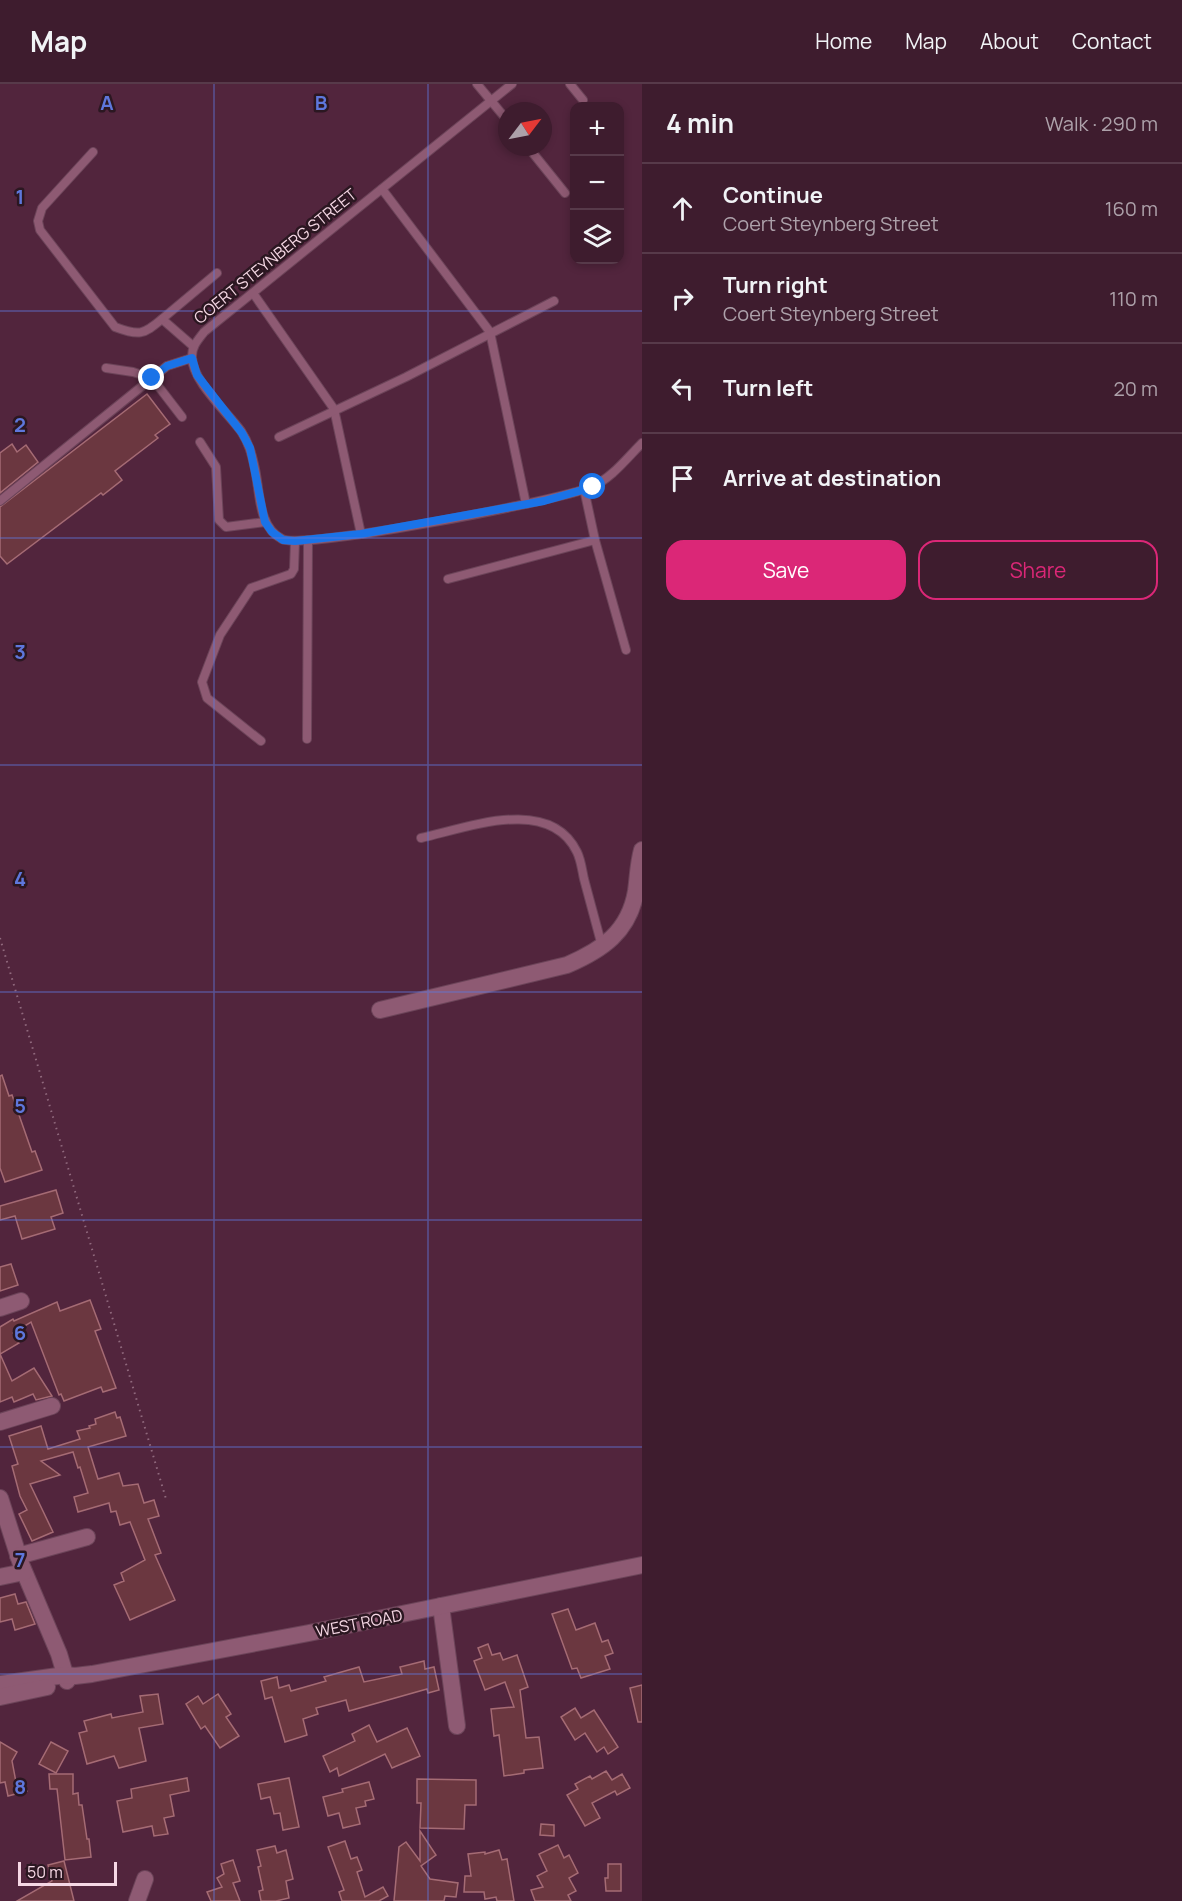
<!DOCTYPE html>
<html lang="en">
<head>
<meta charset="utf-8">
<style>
	body { margin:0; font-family:Manrope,sans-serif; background:#49293a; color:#f1f3f6 }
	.controls { position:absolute; right:18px; top:18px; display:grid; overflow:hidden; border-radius:12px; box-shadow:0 3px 9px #0003 }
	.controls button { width:54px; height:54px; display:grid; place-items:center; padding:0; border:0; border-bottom:2px solid #573a4a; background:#3e1c2e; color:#f1f3f6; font:30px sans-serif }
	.compass { position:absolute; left:498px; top:18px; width:54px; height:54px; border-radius:50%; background:#3e1c2e; box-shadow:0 3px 9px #0003; rotate:58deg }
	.scale { position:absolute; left:18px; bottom:15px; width:99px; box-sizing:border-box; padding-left:6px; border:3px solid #f6d8e5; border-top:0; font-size:16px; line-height:21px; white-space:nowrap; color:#f6d8e5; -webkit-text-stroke:4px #2b1721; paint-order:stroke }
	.stop { position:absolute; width:18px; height:18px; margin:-14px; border:4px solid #1a73e8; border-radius:50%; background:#fff }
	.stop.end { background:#1a73e8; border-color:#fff; box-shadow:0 2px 6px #0008 }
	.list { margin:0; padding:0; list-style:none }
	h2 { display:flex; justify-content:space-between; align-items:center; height:78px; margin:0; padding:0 24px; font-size:26px }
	h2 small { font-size:20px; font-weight:400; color:#ada1aa }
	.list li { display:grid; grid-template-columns:39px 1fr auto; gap:18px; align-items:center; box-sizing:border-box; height:90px; padding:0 24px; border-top:2px solid #573a4a }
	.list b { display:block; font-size:22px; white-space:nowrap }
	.list p { margin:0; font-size:20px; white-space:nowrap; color:#ada1aa }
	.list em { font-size:20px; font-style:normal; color:#ada1aa }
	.actions { display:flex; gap:12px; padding:18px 24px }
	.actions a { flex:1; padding:14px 0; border:2px solid #db2777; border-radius:18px; text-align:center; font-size:21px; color:#db2777 }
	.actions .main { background:#db2777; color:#fff }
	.icon { flex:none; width:33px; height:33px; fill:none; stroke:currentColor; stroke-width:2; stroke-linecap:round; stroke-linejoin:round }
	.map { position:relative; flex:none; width:642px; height:1817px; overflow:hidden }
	header { display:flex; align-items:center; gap:36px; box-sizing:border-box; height:84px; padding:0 30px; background:#3e1c2e; border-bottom:2px solid #573a4a }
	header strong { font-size:28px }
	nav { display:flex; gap:33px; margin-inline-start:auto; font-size:21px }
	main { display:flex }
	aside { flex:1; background:#3e1c2e }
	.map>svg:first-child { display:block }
	.building { fill:#6b3740; stroke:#a56b74; stroke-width:1.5 }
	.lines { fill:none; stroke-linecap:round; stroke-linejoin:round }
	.lane-casing { stroke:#6c4459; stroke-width:10 }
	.street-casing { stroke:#6c4459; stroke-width:18 }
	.path { stroke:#90697d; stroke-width:2; stroke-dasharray:1.5 4.5; stroke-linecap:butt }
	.lane { stroke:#8e5a73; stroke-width:8 }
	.street { stroke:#8e5a73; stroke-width:16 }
	.route { stroke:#1a73e8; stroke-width:8 }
	.grid { fill:none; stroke:#5e77dc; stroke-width:1.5; stroke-opacity:0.55 }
	.labels { text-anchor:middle; stroke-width:5; stroke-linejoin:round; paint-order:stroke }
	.street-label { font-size:16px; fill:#f6d8e5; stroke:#2b1721 }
	.grid-label { font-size:20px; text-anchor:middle; font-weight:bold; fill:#5e77dc; stroke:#2b1721; stroke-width:5; stroke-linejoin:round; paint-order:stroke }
</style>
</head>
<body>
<header>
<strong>Map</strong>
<nav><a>Home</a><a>Map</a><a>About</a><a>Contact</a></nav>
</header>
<main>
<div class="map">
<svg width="642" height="1817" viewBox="0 0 642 1817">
	<rect width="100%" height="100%" fill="#52253d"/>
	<g class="building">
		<polygon points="147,310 170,340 155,351 158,354 115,387 122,396 103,411 101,409 7,480 0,472 0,423"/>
		<polygon points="12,360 17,368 26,361 38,378 0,409 0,369"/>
		<polygon points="2,991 9,1012 12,1011 32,1068 35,1067 42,1086 5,1098 0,1084 0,992"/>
		<polygon points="56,1106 63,1129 51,1133 55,1145 22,1155 15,1132 0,1136 0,1122"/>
		<polygon points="11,1180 18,1201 0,1207 0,1183"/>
		<polygon points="90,1216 101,1245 95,1247 116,1304 103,1308 101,1303 64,1317 61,1310 59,1311 31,1238 13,1249 19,1259 0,1270 12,1297 34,1284 52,1312 36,1316 33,1310 14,1318 12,1313 0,1318 0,1243 13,1235 14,1237 57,1218 60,1227"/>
		<polygon points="115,1328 117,1334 120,1333 126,1352 88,1363 98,1395 119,1389 123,1402 138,1400 144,1419 154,1416 159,1432 148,1435 161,1469 155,1471 175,1516 130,1536 114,1501 124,1497 121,1489 145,1476 130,1438 120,1441 116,1427 111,1428 109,1419 78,1428 74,1413 88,1409 80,1383 78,1384 73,1368 41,1377 60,1391 30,1400 53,1448 32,1457 19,1430 27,1426 20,1412 12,1382 18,1380 9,1352 41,1342 48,1365 80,1355 77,1347 90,1344 89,1342 96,1340 95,1335"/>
		<polygon points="15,1510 18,1520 26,1518 35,1540 15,1546 12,1535 0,1538 0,1514"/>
		<polygon points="568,1525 576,1546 595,1539 602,1558 608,1556 613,1569 605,1572 610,1585 581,1594 577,1584 572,1585 552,1530"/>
		<polygon points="488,1560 492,1571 500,1569 503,1576 517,1571 528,1603 520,1606 526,1654 539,1653 543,1684 524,1686 524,1689 504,1692 499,1651 494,1652 491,1625 514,1623 505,1598 485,1606 474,1577 482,1574 478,1564"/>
		<polygon points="424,1577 425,1585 434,1583 439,1606 428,1609 427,1605 349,1627 346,1616 316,1624 318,1630 303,1635 307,1651 285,1658 272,1613 265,1615 261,1597 277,1593 279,1604 289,1601 291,1607 326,1597 324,1593 359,1583 364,1598 402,1590 400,1583"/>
		<polygon points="642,1601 642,1638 638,1638 630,1604"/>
		<polygon points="158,1610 163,1640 139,1644 146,1677 119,1684 114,1672 87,1680 79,1649 87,1647 84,1637 111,1630 112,1634 143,1628 140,1612"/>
		<polygon points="218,1610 231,1630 226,1633 239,1652 220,1664 205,1642 201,1645 186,1620 198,1612 203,1620"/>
		<polygon points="575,1624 581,1634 594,1626 618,1663 608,1670 604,1663 597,1668 585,1649 575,1656 561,1633"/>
		<polygon points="369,1641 377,1658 407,1644 420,1672 392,1684 385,1670 339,1692 337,1684 330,1688 323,1672 355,1657 352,1650"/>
		<polygon points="0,1658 17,1668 12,1677 16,1698 21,1697 27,1707 8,1712 5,1698 0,1699"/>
		<polygon points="51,1658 68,1667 56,1689 39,1680"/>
		<polygon points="606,1687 612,1696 622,1690 630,1704 617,1711 615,1707 592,1719 600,1734 585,1742 567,1711 578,1705 575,1700 590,1692 592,1695"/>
		<polygon points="49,1690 73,1690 73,1710 78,1709 79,1721 82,1721 87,1755 89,1755 91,1773 65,1776 57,1705 50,1705"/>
		<polygon points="187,1694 189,1707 170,1711 174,1732 164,1734 168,1750 154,1752 152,1742 123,1748 117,1717 132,1714 131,1705"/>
		<polygon points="289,1694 299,1743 283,1746 280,1729 274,1730 270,1713 261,1715 258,1700"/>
		<polygon points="417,1695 476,1696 476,1721 465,1721 464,1745 420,1744 421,1719 417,1719"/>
		<polygon points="369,1698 374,1715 365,1717 366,1722 356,1724 360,1740 343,1744 339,1729 328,1732 323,1713 343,1708 342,1705"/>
		<polygon points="541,1740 554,1741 554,1752 540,1751"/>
		<polygon points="420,1747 436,1771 421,1782 430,1795 458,1799 456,1813 445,1812 444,1817 394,1817 399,1763 406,1758 420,1777"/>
		<polygon points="345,1757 351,1775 357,1773 362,1786 357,1788 365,1813 383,1803 388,1812 379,1817 342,1817 339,1808 344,1806 328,1763"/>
		<polygon points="558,1761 564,1774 569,1771 578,1789 569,1794 576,1807 568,1811 571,1817 535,1817 531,1806 543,1803 537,1792 547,1787 539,1770"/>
		<polygon points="275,1762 277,1769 286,1766 293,1795 286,1797 289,1814 276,1817 261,1817 259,1807 263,1806 258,1783 261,1782 257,1766"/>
		<polygon points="499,1766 502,1776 507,1775 514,1817 497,1817 496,1813 485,1815 484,1808 464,1808 465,1792 471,1792 468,1770 485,1768 485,1770"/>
		<polygon points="233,1776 240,1797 233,1799 240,1817 211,1817 207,1808 222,1803 217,1794 224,1790 221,1780"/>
		<polygon points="64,1777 74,1817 17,1817 52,1797 48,1781"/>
		<polygon points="608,1780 621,1780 621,1807 606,1807 605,1794 608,1794"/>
	</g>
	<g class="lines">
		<g class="lane-casing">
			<g id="lane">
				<polyline points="477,0 507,36"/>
				<path d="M 512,0 L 204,248 C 198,256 192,262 192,272 C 191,296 227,328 241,347 C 249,359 252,371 255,385 C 260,408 258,443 282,455 C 303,466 558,417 591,403 C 611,395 627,374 642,359"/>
				<polyline points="570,0 583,16"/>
				<polyline points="528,63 565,109"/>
				<path d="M 93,68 L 42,124 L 38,137 L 40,146 L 115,243 C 139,252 143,251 162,235 L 193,262"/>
				<polyline points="382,105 490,248 526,420"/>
				<polyline points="253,209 334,325 361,450"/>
				<polyline points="162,235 217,189"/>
				<polyline points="106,284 133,288 152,294 182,333"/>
				<polyline points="279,353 406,293 554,217"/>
				<polyline points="200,358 216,383 219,436 226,443 265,438"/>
				<polyline points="584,405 595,456 626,566"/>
				<polyline points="0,417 167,282 192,274"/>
				<polyline points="448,495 595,456"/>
				<polyline points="307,655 308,456"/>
				<polyline points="261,657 207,614 202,598 220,551 251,504 291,490 294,485 295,457"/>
				<path d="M 421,754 C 466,744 550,711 577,768 C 581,776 582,786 584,795 C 590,817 596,839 602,862"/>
			</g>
		</g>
		<g class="street-casing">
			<g id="street">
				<path d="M 380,926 L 567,881 C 602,866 629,848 636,807 C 638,793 638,780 642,766"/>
				<polyline points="0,1224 21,1217"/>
				<polyline points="0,1338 52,1322"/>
				<polyline points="0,1414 21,1480 59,1570 67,1597"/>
				<polyline points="18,1472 87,1453"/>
				<polyline points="0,1493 24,1488"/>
				<polyline points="441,1522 457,1642"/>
				<polyline points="0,1600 65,1591 75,1592 92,1590 309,1549 642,1481"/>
				<polyline points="0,1613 47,1603"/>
				<polyline points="137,1817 145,1795"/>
			</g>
		</g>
		<polyline class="path" points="0,854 166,1415"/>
		<use href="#lane" class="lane"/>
		<use href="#street" class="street"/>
	</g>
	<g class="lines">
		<polyline class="route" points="152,294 167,282 192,274 197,291 242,349 250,364 265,438 272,448 283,456 295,457 361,450 544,417 593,403"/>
	</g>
	<path class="grid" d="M 214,0 L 214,1817M 428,0 L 428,1817M 0,227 L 642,227M 0,454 L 642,454M 0,681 L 642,681M 0,908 L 642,908M 0,1136 L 642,1136M 0,1363 L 642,1363M 0,1590 L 642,1590"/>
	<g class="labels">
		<g class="street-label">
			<text transform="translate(275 172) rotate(-39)" y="6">COERT STEYNBERG STREET</text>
			<text transform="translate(359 1539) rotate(-11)" y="6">WEST ROAD</text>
		</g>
	</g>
	<g class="grid-label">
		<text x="107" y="26">A</text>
		<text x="321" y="26">B</text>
		<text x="20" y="120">1</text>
		<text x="20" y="348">2</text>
		<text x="20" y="575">3</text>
		<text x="20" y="802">4</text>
		<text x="20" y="1029">5</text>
		<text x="20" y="1256">6</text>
		<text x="20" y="1483">7</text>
		<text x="20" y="1710">8</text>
	</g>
</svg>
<div class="controls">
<button>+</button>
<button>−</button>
<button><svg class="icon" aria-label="layers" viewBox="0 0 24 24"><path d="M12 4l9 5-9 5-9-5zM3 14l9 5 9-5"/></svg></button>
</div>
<svg class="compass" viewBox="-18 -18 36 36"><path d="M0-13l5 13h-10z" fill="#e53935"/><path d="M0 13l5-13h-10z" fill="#ada1aa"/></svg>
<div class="scale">50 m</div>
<div class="stop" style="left:593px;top:403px"></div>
<div class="stop end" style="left:152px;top:294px"></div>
</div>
<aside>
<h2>4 min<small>Walk · 290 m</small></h2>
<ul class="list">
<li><svg class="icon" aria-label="ahead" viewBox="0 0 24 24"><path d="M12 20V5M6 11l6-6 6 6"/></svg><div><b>Continue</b><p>Coert Steynberg Street</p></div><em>160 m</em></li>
<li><svg class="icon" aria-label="right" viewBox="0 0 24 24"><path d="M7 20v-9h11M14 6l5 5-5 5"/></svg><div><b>Turn right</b><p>Coert Steynberg Street</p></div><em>110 m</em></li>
<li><svg class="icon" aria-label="left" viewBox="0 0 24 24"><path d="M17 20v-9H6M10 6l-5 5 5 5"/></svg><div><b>Turn left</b></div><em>20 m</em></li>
<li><svg class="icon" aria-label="arrive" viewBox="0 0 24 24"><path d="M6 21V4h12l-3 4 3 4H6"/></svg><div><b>Arrive at destination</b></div></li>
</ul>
<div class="actions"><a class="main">Save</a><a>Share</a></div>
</aside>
</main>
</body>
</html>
